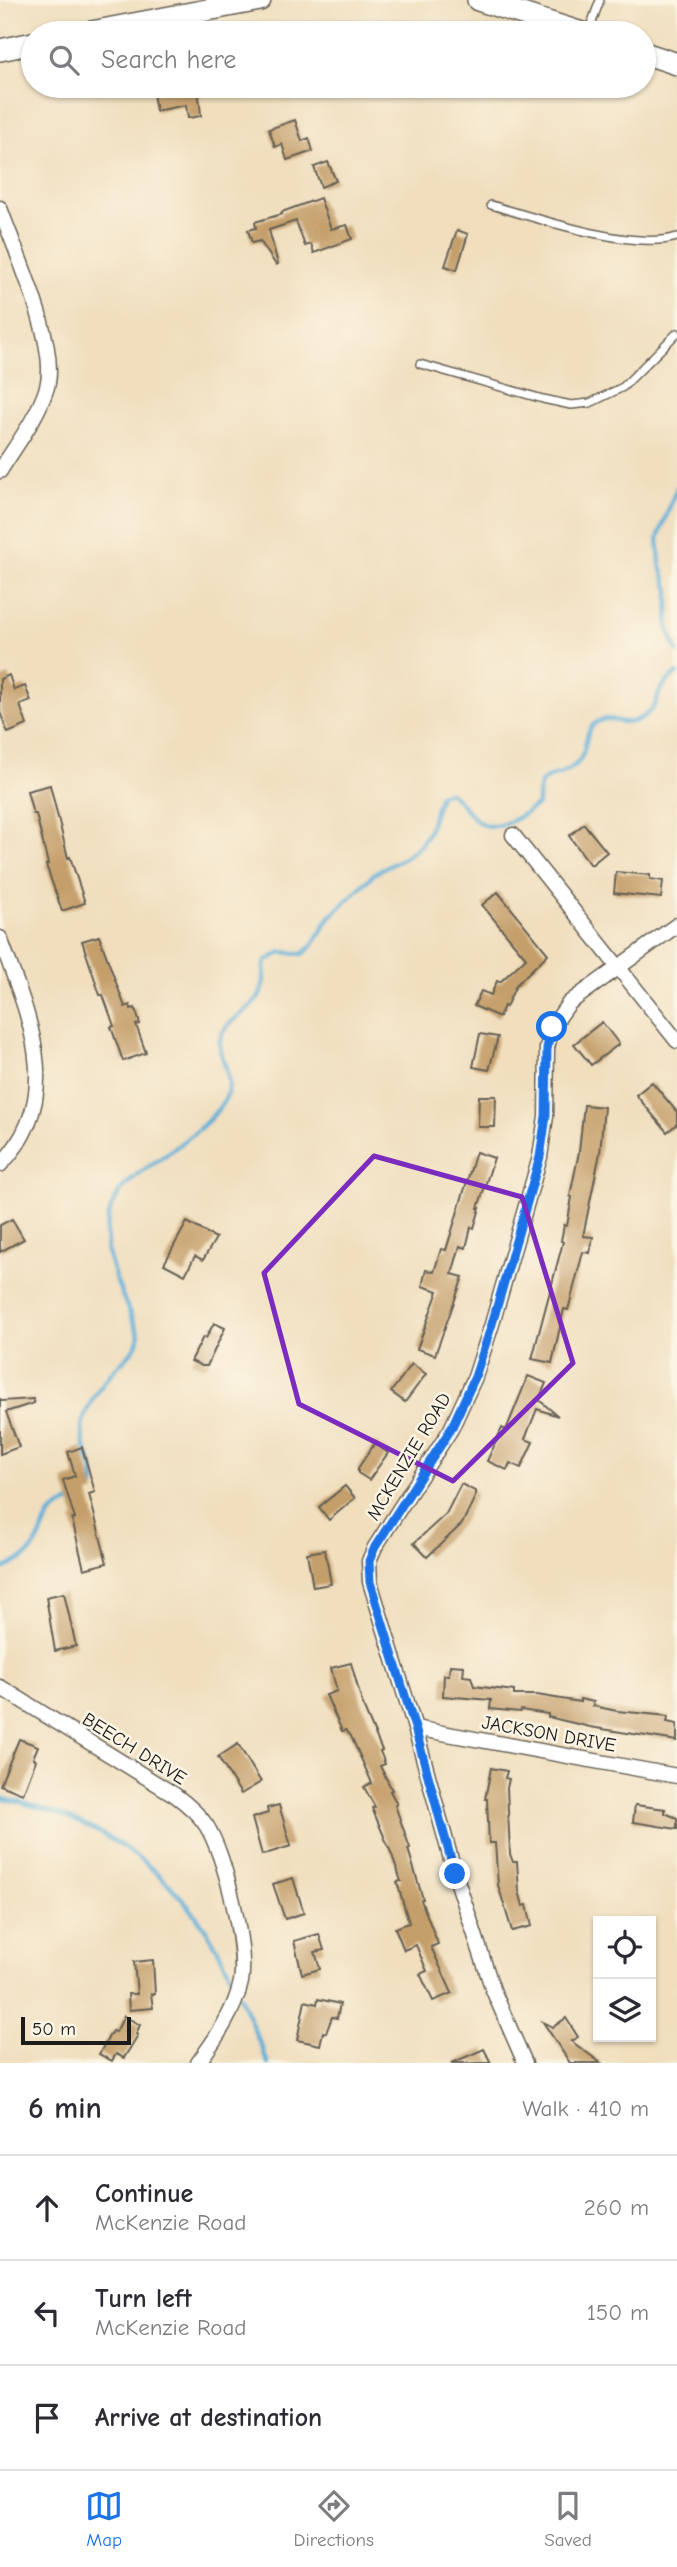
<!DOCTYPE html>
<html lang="en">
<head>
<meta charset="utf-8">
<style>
	body { margin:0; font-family:"Comic Neue",sans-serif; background:#f2f2f3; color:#2b2b33 }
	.controls { position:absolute; right:21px; bottom:21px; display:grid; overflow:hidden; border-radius:0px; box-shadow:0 2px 5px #0004 }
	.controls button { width:63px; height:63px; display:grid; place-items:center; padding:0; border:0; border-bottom:2px solid #e1e1e2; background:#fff; color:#2b2b33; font:35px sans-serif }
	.scale { position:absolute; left:21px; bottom:18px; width:110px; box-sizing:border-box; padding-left:7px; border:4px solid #1c1c1c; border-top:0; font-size:19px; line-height:24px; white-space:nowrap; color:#1c1c1c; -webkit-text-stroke:5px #fcf5e5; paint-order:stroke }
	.stop { position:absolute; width:21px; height:21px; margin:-16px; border:5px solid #1a73e8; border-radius:50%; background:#fff }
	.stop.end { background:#1a73e8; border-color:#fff; box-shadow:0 2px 7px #0008 }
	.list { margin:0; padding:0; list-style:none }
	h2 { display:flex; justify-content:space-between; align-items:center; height:91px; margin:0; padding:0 28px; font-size:30px }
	h2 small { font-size:23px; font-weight:400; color:#7c7c81 }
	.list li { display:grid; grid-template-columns:46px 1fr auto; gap:21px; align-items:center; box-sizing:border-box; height:105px; padding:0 28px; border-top:2px solid #e1e1e2 }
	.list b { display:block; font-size:26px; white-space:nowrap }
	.list p { margin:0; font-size:23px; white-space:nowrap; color:#7c7c81 }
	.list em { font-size:23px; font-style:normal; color:#7c7c81 }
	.icon { flex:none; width:38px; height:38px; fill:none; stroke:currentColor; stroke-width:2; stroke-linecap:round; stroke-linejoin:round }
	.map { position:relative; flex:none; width:677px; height:2063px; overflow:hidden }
	.search { position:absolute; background:#fff; box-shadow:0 2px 5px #0004; left:21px; right:21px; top:21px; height:77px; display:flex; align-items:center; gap:18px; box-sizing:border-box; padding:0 24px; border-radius:38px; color:#7c7c81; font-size:26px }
	.sheet { height:406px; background:#fff }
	nav { display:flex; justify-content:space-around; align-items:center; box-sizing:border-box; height:98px; border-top:2px solid #e1e1e2; background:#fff; font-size:19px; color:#7c7c81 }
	nav a { display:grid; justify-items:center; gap:4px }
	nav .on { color:#1a73e8 }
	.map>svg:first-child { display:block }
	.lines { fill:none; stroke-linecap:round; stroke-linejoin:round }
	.stream { stroke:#5eaed8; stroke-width:4.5 }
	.building { fill:#c59f6a }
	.lane-casing { stroke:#666054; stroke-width:10 }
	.street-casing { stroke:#666054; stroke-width:17 }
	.secondary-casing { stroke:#666054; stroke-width:24 }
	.lane { stroke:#fff; stroke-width:7 }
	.street { stroke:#fff; stroke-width:14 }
	.secondary { stroke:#fff; stroke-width:21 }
	.route { stroke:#1a73e8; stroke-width:9 }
	.marked { fill:none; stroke:#7b2cbf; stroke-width:5; stroke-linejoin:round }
	.labels { text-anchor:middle; stroke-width:5; stroke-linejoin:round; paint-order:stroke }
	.street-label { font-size:19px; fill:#1c1c1c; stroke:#fcf5e5 }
</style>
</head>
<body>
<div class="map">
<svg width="677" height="2063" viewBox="0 0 677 2063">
	<rect width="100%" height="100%" fill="#fcf5e5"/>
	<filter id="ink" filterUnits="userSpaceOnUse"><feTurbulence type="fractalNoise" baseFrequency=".0143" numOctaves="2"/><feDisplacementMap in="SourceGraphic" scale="14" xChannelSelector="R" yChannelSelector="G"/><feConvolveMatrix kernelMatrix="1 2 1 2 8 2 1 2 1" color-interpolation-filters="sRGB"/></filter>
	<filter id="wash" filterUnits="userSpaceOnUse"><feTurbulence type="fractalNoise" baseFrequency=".00686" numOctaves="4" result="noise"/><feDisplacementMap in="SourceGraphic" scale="28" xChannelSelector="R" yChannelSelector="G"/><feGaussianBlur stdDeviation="1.57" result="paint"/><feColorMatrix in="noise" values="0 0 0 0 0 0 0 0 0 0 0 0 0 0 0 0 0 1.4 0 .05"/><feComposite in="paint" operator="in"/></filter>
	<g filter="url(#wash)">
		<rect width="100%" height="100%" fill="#f0debd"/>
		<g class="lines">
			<g class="stream">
				<polyline points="677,487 658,538 660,564 669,590 668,628 677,651"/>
				<path d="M 91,1491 C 103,1472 77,1447 83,1422 C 87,1405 102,1383 114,1370 C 125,1358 136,1352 139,1335 C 123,1294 90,1241 116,1198 C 127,1178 151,1166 168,1153 C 188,1138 210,1123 223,1102 C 239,1079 217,1059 220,1040 C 224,1021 249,1012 259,997 C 266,987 263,972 266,961 L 282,952 L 303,954 L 312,946 L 329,918 L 375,873 L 406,857 L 420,845 L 428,833 L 440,795 L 448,792 C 458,797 464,808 472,816 C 491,839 520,817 538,804 C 537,767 553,783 574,766 C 591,753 580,730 599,721 C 614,713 625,734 649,712 C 656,706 656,701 659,693 C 662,685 670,679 677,673"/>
				<path d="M 0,1570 C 11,1565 25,1559 33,1549 C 50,1526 39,1511 75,1501"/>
				<path d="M 0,1798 C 108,1818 193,1883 235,1985"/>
				<polyline points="240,1996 268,2063"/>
			</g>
		</g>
		<g id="blocks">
			<g class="building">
				<polygon points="163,86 198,86 201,116 188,118 186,105 156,111 153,93 164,91"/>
				<polygon points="295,120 302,141 309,138 313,151 287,160 282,144 275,147 269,129"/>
				<polygon points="328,162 336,181 321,187 314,167"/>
				<polygon points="320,198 331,229 347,225 352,239 314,253 311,244 305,246 296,221 269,230 278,264 276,265 260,241 252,243 248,230 256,228 255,222 282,214 282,212"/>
				<polygon points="457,230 468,234 457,270 445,266"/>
				<polygon points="9,675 14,690 25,686 31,701 20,705 27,725 8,733 0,712 0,679"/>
				<polygon points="50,785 68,858 70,857 85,903 62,911 46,865 48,864 36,814 33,814 27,791"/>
				<polygon points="584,824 607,852 591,865 569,836"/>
				<polygon points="616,872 650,875 650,879 663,881 661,898 614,893"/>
				<polygon points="498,892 548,954 516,985 506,1007 504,1006 499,1017 474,1006 481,991 491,995 497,981 500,982 526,958 482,905"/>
				<polygon points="99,936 125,1007 130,1005 131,1009 135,1008 140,1024 136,1025 146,1053 123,1061 111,1027 114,1026 103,995 100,995 82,941"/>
				<polygon points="602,1022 619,1044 591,1065 574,1044"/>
				<polygon points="480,1034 498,1037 489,1070 473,1067"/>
				<polygon points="652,1082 677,1112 677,1124 667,1132 636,1095"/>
				<polygon points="479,1096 496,1096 495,1127 478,1127"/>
				<polygon points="584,1105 604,1107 600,1153 583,1236 593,1237 590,1253 583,1252 568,1310 564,1309 552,1363 532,1359 563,1242 561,1241 564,1225 567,1226 572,1197 570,1196 579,1152"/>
				<polygon points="476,1152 494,1158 478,1208 480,1208 474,1228 471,1227 466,1248 460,1246 452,1274 463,1277 435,1355 417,1349 438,1291 422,1286 426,1270 434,1272 441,1249 446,1250"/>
				<polygon points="12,1219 24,1239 0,1252 0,1225"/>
				<polygon points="187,1222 216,1238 203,1260 195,1256 185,1275 164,1264"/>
				<polygon points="214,1323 225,1328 207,1366 202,1366 191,1361 203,1337 206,1338"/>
				<polygon points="412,1364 426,1374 405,1402 391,1392"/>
				<polygon points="528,1376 546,1383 539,1400 558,1416 537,1409 525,1439 533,1442 521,1468 510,1463 507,1470 487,1461 502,1428 506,1430"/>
				<polygon points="0,1399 2,1401 33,1399 34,1403 6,1412 19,1447 0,1454"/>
				<polygon points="375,1443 388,1453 369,1480 358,1473 358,1468"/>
				<polygon points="82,1447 95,1492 89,1494 107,1563 84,1569 72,1519 75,1519 63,1480 75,1476 68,1452"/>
				<polygon points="461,1484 475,1491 475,1497 462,1524 427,1557 414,1543 446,1514"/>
				<polygon points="345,1486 355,1498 329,1520 319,1507"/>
				<polygon points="325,1550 331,1584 313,1587 307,1553"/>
				<polygon points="64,1593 76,1646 55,1651 46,1597"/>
				<polygon points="351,1663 363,1706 382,1750 380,1751 385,1764 380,1766 392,1790 390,1791 397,1804 395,1805 410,1848 408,1849 423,1899 421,1900 438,1944 431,1947 452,1993 433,2001 420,1974 427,1971 416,1945 404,1950 395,1928 409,1923 397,1882 401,1881 392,1855 372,1808 375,1807 364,1787 372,1783 351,1736 346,1730 342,1731 326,1695 337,1691 331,1668"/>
				<polygon points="450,1665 464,1666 463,1676 471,1677 474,1686 514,1691 514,1695 537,1695 580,1702 580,1699 594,1702 593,1706 617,1711 668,1716 667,1722 677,1724 677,1741 590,1727 548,1717 548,1714 521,1710 520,1712 490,1709 491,1700 443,1696 444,1675 449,1675"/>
				<polygon points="19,1739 38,1746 33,1758 36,1760 23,1794 0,1785"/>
				<polygon points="238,1744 261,1782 241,1794 218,1757"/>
				<polygon points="491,1768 507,1771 505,1778 509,1779 507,1788 510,1854 513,1862 517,1862 519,1891 523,1906 527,1905 532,1926 512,1931 498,1885 495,1843 489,1843 487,1799 485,1799"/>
				<polygon points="279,1805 291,1846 262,1855 252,1818 268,1813 267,1808"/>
				<polygon points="635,1805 665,1809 665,1813 677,1818 677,1829 633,1822"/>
				<polygon points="293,1878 304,1913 285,1919 273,1884"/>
				<polygon points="319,1934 324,1950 315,1952 320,1969 302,1974 294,1941"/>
				<polygon points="153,1960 155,1994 151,1994 153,2008 129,2010 128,1994 137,1994 134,1962"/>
				<polygon points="318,1999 340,2004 337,2018 332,2017 326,2033 323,2032 320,2045 297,2040 305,2001 317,2004"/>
				<polygon points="124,2016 140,2025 136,2034 138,2035 124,2058 116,2054 112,2061 99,2054 112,2031 116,2032"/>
				<polygon points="566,2018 578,2037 571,2041 601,2063 570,2063 543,2022 553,2027"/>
				<polygon points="484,2049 491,2063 452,2063"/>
			</g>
		</g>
	</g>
	<g filter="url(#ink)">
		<use href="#blocks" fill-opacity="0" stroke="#666054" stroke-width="2"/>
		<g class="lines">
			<g class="lane-casing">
				<g id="lane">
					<polyline points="588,33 600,0"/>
					<path d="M 491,205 C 537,218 632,251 677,237"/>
					<polyline points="420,364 543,399 571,405 590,403 623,387 677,333"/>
				</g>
			</g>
			<g class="street-casing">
				<g id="street">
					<path d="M 0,208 C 15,251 59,345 47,387 C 38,417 16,445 0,471"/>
					<polyline points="513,835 677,1041"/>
					<path d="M 0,938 C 27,1013 68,1097 0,1165"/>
					<path d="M 0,1687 L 175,1795 C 187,1804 198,1813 206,1825 C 225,1854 247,1948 241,1982 C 235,2011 215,2040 198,2063"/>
					<polyline points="415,1728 677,1776"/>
					<polyline points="525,2063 493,1990 455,1874 415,1728 370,1582 369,1561 375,1547 451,1429 475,1377 492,1324 540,1157 546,1116 547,1048 552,1027 569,1003 677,925"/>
				</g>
			</g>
			<g class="secondary-casing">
				<g id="secondary">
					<polyline points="478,0 582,33"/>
					<polyline points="86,33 260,0"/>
					<polyline points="0,50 33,43"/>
					<polyline points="644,53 677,64"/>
				</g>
			</g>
			<use href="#lane" class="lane"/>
			<use href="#street" class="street"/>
			<use href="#secondary" class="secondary"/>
		</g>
	</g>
	<g class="lines" filter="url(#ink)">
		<polyline class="route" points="455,1874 415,1728 370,1582 369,1561 375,1547 451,1429 475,1377 492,1324 540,1157 546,1116 547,1048 552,1027"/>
	</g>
	<path class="marked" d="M 374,1156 L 522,1197 L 573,1363 L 453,1481 L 299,1404 L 264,1273 Z"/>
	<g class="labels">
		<g class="street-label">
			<text transform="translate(408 1456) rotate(-59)" y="7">MCKENZIE ROAD</text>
			<text transform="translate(549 1733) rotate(10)" y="7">JACKSON DRIVE</text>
			<text transform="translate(135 1748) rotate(32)" y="7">BEECH DRIVE</text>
		</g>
	</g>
</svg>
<div class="controls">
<button><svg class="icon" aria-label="locate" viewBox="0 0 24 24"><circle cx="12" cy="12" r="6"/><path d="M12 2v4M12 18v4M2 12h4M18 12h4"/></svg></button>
<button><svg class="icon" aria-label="layers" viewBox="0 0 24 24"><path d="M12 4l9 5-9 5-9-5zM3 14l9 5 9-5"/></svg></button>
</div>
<div class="scale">50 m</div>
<div class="stop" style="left:552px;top:1027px"></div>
<div class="stop end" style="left:455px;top:1874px"></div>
<div class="search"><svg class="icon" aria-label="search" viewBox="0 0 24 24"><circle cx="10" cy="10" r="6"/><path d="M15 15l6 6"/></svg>Search here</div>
</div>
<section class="sheet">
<h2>6 min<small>Walk · 410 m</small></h2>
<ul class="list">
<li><svg class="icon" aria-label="ahead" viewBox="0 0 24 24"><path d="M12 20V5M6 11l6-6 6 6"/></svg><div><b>Continue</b><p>McKenzie Road</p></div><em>260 m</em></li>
<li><svg class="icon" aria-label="left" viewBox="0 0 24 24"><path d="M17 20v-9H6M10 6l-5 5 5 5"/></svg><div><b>Turn left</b><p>McKenzie Road</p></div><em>150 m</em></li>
<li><svg class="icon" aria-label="arrive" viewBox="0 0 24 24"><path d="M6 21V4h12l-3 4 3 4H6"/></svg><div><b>Arrive at destination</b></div></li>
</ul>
</section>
<nav>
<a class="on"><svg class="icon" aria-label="map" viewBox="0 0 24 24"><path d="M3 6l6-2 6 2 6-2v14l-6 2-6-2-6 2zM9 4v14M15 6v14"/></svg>Map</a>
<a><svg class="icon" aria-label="directions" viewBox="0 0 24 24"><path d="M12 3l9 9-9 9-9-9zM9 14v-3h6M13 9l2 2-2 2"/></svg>Directions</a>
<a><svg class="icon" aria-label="saved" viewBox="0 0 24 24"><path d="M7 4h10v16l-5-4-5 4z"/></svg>Saved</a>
</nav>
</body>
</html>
